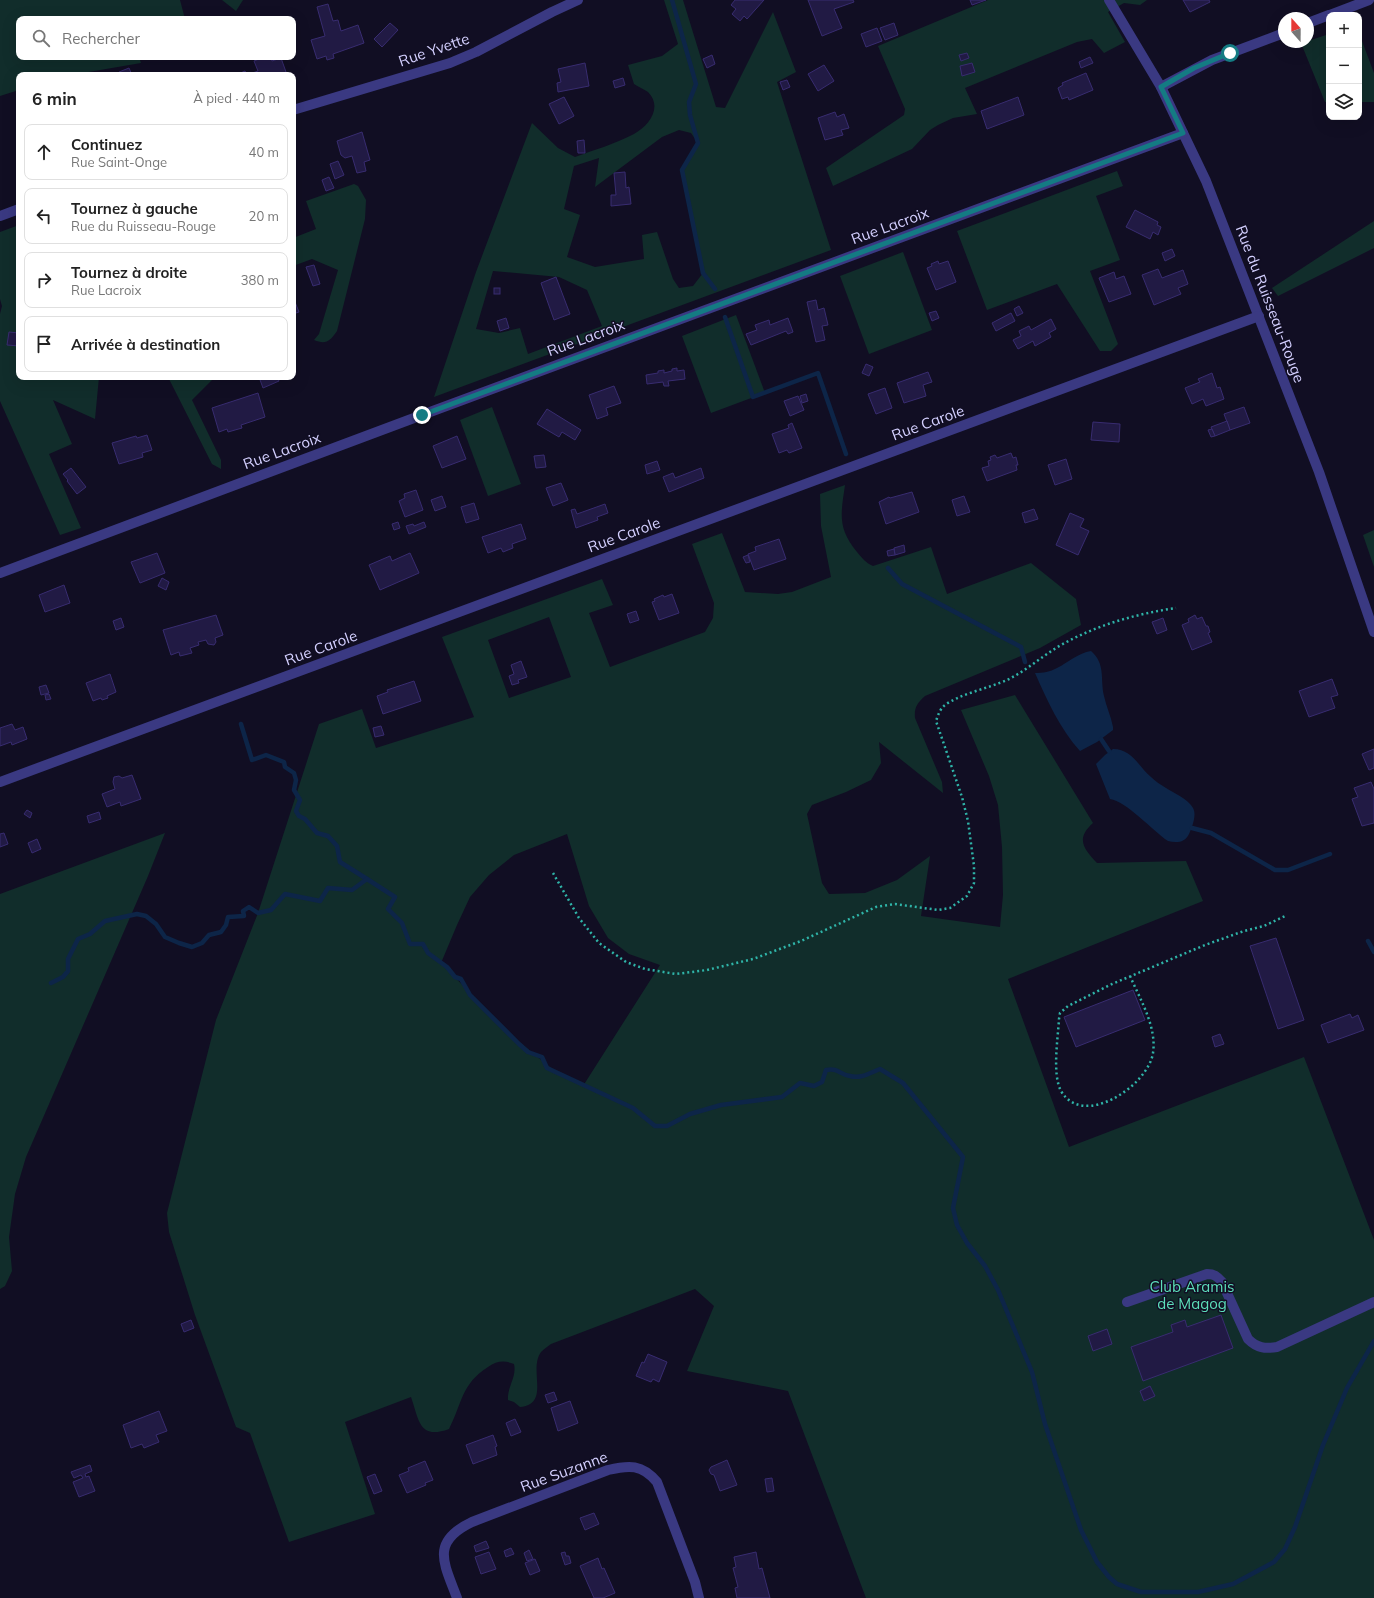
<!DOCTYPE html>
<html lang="fr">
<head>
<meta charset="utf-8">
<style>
	body { margin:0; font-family:Mulish,sans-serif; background:#f2f2f2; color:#222 }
	.controls { position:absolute; right:12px; top:12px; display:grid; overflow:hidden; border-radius:8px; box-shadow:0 4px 16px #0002 }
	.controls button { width:36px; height:36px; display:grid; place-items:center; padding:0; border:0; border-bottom:1px solid #e0e0e0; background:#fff; color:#222; font:20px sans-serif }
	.compass { position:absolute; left:1278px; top:12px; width:36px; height:36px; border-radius:50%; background:#fff; box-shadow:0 4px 16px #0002; rotate:339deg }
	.stop { position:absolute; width:12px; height:12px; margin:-9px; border:3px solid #147b83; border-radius:50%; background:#fff }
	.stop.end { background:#147b83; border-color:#fff; box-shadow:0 1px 4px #0008 }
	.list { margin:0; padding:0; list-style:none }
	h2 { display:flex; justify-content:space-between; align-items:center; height:52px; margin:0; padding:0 16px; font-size:17px }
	h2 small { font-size:13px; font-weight:400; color:#767676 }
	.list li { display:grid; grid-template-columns:26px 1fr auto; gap:12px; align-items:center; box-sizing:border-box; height:56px; margin:0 8px 8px; padding:0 8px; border:1px solid #e0e0e0; border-radius:8px }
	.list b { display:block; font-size:15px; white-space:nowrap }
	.list p { margin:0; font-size:13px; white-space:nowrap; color:#767676 }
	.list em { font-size:13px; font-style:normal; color:#767676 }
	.icon { flex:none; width:22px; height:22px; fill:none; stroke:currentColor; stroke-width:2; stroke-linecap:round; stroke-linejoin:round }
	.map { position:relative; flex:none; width:1374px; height:1598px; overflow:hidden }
	.search { position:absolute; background:#fff; box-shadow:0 4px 16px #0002; left:16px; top:16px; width:280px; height:44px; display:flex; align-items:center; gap:10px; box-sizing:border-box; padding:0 14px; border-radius:8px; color:#767676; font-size:15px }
	.panel { position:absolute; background:#fff; box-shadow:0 4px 16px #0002; left:16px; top:72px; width:280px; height:308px; border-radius:8px }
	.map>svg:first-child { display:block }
	.green { fill:#112d2b; fill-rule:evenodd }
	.water { fill:#0d2548 }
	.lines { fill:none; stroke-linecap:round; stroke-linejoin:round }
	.stream { stroke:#0d2548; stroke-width:4.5 }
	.building { fill:#211a44; stroke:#382c70 }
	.path { stroke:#2fb4a8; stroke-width:2.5; stroke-dasharray:2 3; stroke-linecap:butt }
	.minor { stroke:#3a3982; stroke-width:10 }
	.route { stroke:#147b83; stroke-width:5 }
	.labels { text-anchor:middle; stroke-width:3; stroke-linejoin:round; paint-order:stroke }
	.street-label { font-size:15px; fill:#d4d0ff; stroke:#110e23 }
	.park-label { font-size:15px; fill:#5cdeba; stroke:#110e23 }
</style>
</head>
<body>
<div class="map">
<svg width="1374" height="1598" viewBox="0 0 1374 1598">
	<rect width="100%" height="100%" fill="#110e23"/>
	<g class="green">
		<polygon points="0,0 180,0 185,19 19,19 19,57 139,57 141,63 71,75 19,75 19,90 0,96"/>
		<polygon points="222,0 243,0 236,11"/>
		<path d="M 664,0 L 683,0 L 716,107 L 725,108 L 773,12 L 796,72 L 777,82 L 831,250 L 434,397 L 476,272 L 532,123 L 558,148 L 575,157 C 594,150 615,144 634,134 C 649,126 663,107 648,92 C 644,89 638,87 634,84 L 628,65 L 662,56 L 678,44 ZM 679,130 L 691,133 L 698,143 L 682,170 L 703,273 L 693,286 L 679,288 L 673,279 L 657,232 L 642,235 L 644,259 L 595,267 L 567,257 L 580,215 L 564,209 L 574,166 L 599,158 L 595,187 L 662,137 ZM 493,271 L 559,277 L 587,290 L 602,326 L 528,354 L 520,328 L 499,333 L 476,329 Z"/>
		<polygon points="988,0 1147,0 1140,5 1124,3 1108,12 1125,42 1104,53 1092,39 1077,42 965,88 977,114 953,118 938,125 930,130 912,149 833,186 826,168 904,115 905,109 878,46"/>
		<polygon points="1359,33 1374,73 1374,102 1359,102"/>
		<polygon points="1329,34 1329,102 1325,102 1301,43 1308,42 1308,41"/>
		<polygon points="1117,171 1123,186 1096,196 1120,260 1090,271 1118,344 1111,351 1100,351 1057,284 987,310 957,231"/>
		<path d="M 354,184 L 358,186 L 366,200 L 365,219 L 337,331 C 330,341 326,345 314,340 L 319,334 L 338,270 L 312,259 L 293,266 L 293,238 L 316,229 L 306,201 Z"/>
		<polygon points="1374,221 1374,248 1278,296 1272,288"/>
		<polygon points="19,225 19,377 99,377 95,419 53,400 72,444 49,454 81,528 60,535 0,401 0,314 2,306 0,299 0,232"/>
		<polygon points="903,252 932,330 869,354 840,276"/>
		<polygon points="736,315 765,393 711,413 682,336"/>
		<polygon points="168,377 215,377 192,400 221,460 221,469 212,464"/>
		<polygon points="492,407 521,484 488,496 460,420"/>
		<path d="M 845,485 C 841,513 837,528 857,552 C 862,558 866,563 873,566 L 931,547 L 947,594 L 1031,563 L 1076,599 L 1081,625 L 1040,648 L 925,696 C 917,703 914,708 915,718 L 942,782 L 943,793 L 879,742 L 881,763 L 871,780 L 846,792 L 812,805 L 807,814 L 822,883 L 829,894 L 865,893 L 897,880 L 930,856 L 921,916 L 1000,927 L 1003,895 L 1002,847 L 998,805 L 989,776 L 961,710 L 1015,695 L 1093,823 C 1075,839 1084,849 1097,863 L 1186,861 L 1203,901 L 1008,979 L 1069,1147 L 1304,1057 L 1374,1240 L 1374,1598 L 866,1598 L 788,1391 L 687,1371 L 714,1306 L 695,1289 L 551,1344 C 548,1346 544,1349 541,1352 C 528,1370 551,1404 520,1407 L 514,1402 L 508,1400 C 507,1387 517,1377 514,1364 C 504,1360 497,1361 488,1367 C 461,1384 462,1404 449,1429 C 419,1440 419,1420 411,1397 L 345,1422 L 375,1514 L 289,1542 L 250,1433 L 236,1427 L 195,1315 L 169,1232 L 167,1213 L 216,1020 L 258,913 L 319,724 L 362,709 L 376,748 L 474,717 L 442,637 L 602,579 L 613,605 L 589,613 L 610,667 L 705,632 L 713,618 L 714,603 L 692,544 L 722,533 L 745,592 L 778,594 L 792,592 L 831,577 L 821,526 L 820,494 ZM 549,617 L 571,677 L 509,698 L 488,640 ZM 567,834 L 589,906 L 608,938 L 629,954 L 660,965 L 583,1086 L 551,1068 L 511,1035 L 441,963 L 457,925 L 470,897 L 489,875 L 514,855 Z"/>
		<polygon points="1374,530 1374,567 1363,535"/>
		<polygon points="165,833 148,876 26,1157 15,1194 9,1237 12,1271 5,1286 0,1289 0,894"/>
	</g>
	<g class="water">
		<path d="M 1091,651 C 1106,664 1100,679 1104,696 C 1106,706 1111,716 1113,727 L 1113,730 L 1097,742 L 1080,751 C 1060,729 1047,700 1035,673 C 1043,673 1050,672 1057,668 C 1069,662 1078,653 1091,651 Z"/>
		<path d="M 1113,749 C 1132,749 1138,766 1151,777 C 1155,781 1161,785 1166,788 C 1174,793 1188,799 1193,808 C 1197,815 1192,827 1189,834 C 1185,843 1176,843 1168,841 C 1153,831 1126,801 1110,799 L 1096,764 L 1105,755 Z"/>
	</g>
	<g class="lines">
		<g class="stream">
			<polyline points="672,0 696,84 689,102 690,115 698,143 682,170 703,273 715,289"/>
			<polyline points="725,317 753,397 818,373 846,454"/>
			<polyline points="888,568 902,584 1021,647 1025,662"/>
			<polyline points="241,724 252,760 266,755 284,762 285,767 294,773 296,780 294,790 300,800 296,811 299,816 305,819 317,833 328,836 337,846 340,862 367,879"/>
			<polyline points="1101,739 1109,751"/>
			<polyline points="1192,828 1211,833 1275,870 1288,870 1330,854"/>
			<polyline points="1368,941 1374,952"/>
			<path d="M 51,983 L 63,977 L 68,971 L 68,959 L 78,939 L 90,934 L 105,921 L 137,914 L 146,916 L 156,924 L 165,937 L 179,943 L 192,947 L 202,943 L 209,935 L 221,932 L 226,925 L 228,917 L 244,916 L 243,911 L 249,907 L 258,913 L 271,910 L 285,894 L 320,901 L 328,888 L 352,890 L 367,879 L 395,897 L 388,909 L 402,923 L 410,944 L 423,944 L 428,953 L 447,967 L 455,977 L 461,979 L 470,995 L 519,1044 L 528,1052 L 542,1057 L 547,1068 L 633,1108 L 655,1126 L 667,1126 L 690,1114 L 721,1105 L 782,1097 L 800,1083 L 814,1086 L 822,1082 L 826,1070 C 840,1068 838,1074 850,1076 C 861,1079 870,1073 880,1069 L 903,1083 L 963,1157 L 953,1208 L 957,1225 L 967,1243 L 985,1266 L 998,1290 L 1032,1372 L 1045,1424 L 1081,1530 L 1097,1562 L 1109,1577 L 1117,1584 L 1141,1592 L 1198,1592 L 1233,1584 L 1274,1562 L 1285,1549 L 1295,1527 L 1323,1445 L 1347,1388 L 1374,1341"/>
		</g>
	</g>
	<g class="building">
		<polygon points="735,0 764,0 747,19 744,16 740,21 732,14 736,9 731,5"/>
		<polygon points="808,0 853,0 854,2 834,9 842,28 822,36"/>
		<polygon points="970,0 986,0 972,5"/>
		<polygon points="1183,0 1209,0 1210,2 1190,12"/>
		<polygon points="328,4 333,21 338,20 341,31 358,25 364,43 333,54 334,58 327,60 326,56 317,59 311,40 325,36 317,7"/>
		<polygon points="390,23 398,30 382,47 374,39"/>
		<polygon points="894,23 898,35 885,40 880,28"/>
		<polygon points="877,28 882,41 866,47 861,34"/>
		<polygon points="967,53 969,58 961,61 959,55"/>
		<polygon points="712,55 715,64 707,68 703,59"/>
		<polygon points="264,57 270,57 272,61 281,58 286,72 278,75 236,75 245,71 247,75 258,71 254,61"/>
		<polygon points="1090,57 1093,63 1081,68 1079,62"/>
		<polygon points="585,63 589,86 558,92 557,83 561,82 558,69"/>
		<polygon points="972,63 975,72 962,76 960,66"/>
		<polygon points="824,65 834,81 818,91 808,74"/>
		<polygon points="129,68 132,75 120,75 119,72"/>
		<polygon points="1086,73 1093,90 1069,100 1068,97 1062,99 1058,88 1063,85 1062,83"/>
		<polygon points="623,78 625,85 615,88 613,81"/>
		<polygon points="787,80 790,87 783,90 780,82"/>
		<polygon points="564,97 574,116 559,124 549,104"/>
		<polygon points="1018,97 1024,115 987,129 981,111"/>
		<polygon points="835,112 837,117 844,114 849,128 841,130 843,135 825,140 818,118"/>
		<polygon points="362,132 370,160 364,162 366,171 357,173 352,156 345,158 341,155 337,141"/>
		<polygon points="584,140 585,153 578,153 577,141"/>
		<polygon points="338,161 344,175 335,179 330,164"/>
		<polygon points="625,172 626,188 629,187 631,204 611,206 611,195 616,195 614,173"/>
		<polygon points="329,177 334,188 326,191 322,180"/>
		<polygon points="1135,210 1158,222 1157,225 1161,227 1158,235 1153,232 1150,239 1126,227"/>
		<polygon points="1172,249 1175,256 1165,261 1162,253"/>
		<polygon points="938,261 939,264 948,261 956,282 936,290 927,268 932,266 931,264"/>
		<polygon points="314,265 320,284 313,286 306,267"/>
		<polygon points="1158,269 1162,278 1183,270 1188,284 1178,288 1181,294 1154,305 1142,275"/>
		<polygon points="1114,272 1116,279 1124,276 1131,294 1109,302 1099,278"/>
		<polygon points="556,277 570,314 554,320 541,283"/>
		<rect x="494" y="288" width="6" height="6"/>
		<polygon points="293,297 299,312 293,314"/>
		<polygon points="816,300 818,310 824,308 828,325 822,326 825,340 816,342 807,302"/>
		<polygon points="1019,306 1023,313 1017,316 1014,309"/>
		<polygon points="936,311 939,318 932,321 929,313"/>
		<polygon points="1011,313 1015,321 996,331 992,323"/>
		<polygon points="506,318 509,328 500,331 497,321"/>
		<polygon points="788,318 793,332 788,334 786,331 751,345 746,334 757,330 755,325 769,320 770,325"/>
		<polygon points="1051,319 1056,329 1049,333 1051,337 1035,346 1033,341 1018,349 1013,340 1021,336 1019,331 1029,326 1031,330"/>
		<polygon points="9,332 19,333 19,346 7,345"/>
		<polygon points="866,364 873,367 869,376 862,373"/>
		<polygon points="677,368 677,371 684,370 685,379 668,381 669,386 664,386 663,382 647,384 646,375 658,373 658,371 664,370 664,373 672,371 672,369"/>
		<polygon points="928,372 932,382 923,385 926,396 904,403 897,383"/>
		<polygon points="1212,373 1217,388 1220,387 1224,399 1206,406 1203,399 1192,404 1185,388 1200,382 1198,379"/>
		<polygon points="259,377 277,377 279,381 263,388"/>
		<polygon points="614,386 621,403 606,408 608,415 597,419 589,395"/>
		<polygon points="885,388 892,408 876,414 868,394"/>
		<polygon points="258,393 265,417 241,425 242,428 228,432 227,429 219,432 212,408"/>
		<polygon points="806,394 808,401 802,403 800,396"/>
		<polygon points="798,396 804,410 790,416 784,401"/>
		<polygon points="1244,407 1250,423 1230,430 1224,414"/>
		<polygon points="547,409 581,430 575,440 562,432 559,437 537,424"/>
		<polygon points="1227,421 1230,430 1215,436 1211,427"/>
		<polygon points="1093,422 1120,424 1119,442 1091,440"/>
		<polygon points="792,423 802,448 789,453 787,450 779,453 772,434 789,428 788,425"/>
		<polygon points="1212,429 1215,436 1211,437 1208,430"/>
		<polygon points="147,435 152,450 142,453 143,457 119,464 112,443 136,436 137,438"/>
		<polygon points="457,436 466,459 442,468 433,446"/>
		<polygon points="1011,453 1013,458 1016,457 1018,465 1016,465 1017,470 987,481 982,468 989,466 988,461 991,460 990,457 995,455 997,458"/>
		<polygon points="544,455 546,467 536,468 534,456"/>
		<polygon points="1066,459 1072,479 1055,485 1048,465"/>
		<polygon points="657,461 660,470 647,474 645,465"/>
		<polygon points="71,468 86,487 77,494 67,481 68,480 63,474"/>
		<polygon points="701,468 704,478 669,492 663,477 673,473 675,478"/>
		<polygon points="561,483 568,500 553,506 546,488"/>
		<polygon points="416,490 423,510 405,517 399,501 405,498 404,494"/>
		<polygon points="912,492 919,512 886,524 879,502 889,497 890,498"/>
		<polygon points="442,496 446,507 435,511 431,500"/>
		<polygon points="964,496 970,512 957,516 952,500"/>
		<polygon points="474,503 479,519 466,523 461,507"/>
		<polygon points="605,504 608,513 597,517 598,520 576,528 571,510 575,509 577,514"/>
		<polygon points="1034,509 1038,519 1025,523 1022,513"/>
		<polygon points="1070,513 1084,519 1080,527 1089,531 1078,555 1056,545"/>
		<polygon points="398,522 400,528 394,530 392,524"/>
		<polygon points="424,522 426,527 409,534 406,526 413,524 414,526"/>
		<polygon points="521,524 526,539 512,544 513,548 503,552 501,548 488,553 482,537"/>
		<polygon points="779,539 786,559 754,570 748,554 756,551 755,547"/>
		<polygon points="904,545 905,552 895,555 894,548"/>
		<polygon points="894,549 895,555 888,556 887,551"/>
		<polygon points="157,553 165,573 140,583 131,562"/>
		<polygon points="410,553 419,573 380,590 369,565 390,556 392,561"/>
		<polygon points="748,555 750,562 746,563 743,557"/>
		<polygon points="162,578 169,582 166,590 158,586"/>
		<polygon points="64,585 70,603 45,612 39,595"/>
		<polygon points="672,594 679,613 659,620 652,602 655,601 654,599 663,595 664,597"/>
		<polygon points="636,611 639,620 630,623 627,614"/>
		<polygon points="216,615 223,635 215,638 216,642 214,645 208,644 206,640 198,642 199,645 190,648 192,653 180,656 179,652 171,655 163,630"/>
		<polygon points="1195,615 1197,619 1202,617 1206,626 1208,626 1210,632 1208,633 1212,642 1192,650 1182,625 1189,622 1188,619"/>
		<polygon points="121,618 124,627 116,630 113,621"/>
		<polygon points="1163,618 1167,630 1157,634 1152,622"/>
		<polygon points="521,661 527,677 518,680 519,683 512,685 509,676 514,674 511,665"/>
		<polygon points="110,674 116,692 107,696 108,698 102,700 101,698 93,701 86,683"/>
		<polygon points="1332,679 1338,695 1331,697 1335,708 1309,717 1299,691"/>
		<polygon points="414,681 421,701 383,714 377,696 388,692 387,690"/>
		<polygon points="46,685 49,693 41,695 39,687"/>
		<polygon points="49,694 51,699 46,700 45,695"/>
		<polygon points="12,724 15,730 23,727 27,739 12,745 11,742 0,746 0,728"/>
		<polygon points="381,726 384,735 375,737 373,728"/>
		<polygon points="1374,749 1374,768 1369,770 1362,754"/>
		<polygon points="132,775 141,799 121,806 120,802 107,807 102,794 115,789 113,782 114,777 119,776 122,778"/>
		<polygon points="1371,782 1374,789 1374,823 1362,826 1352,799 1358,797 1354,788"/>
		<polygon points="27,810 32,813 30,818 24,814"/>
		<polygon points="99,812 101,819 89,823 87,816"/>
		<polygon points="4,833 8,844 0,847 0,834"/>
		<polygon points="37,839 41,849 32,853 28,843"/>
		<polygon points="1276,938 1304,1020 1278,1029 1250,946"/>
		<polygon points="1133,990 1145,1020 1076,1047 1064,1017"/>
		<polygon points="1350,1014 1352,1018 1358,1015 1364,1030 1328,1043 1321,1025"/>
		<polygon points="1220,1034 1224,1044 1215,1047 1212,1037"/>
		<polygon points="1221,1315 1233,1348 1143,1381 1131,1347 1173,1332 1171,1325 1185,1320 1187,1327"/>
		<polygon points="191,1320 194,1328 184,1332 181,1324"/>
		<polygon points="1107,1329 1112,1344 1093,1351 1088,1336"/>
		<polygon points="648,1354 667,1362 659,1382 653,1379 651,1382 636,1376 642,1362 644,1363"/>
		<polygon points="1150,1386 1155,1396 1144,1401 1140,1391"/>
		<polygon points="554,1392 557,1400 548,1403 545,1395"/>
		<polygon points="570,1401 578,1423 558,1431 551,1408"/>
		<polygon points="159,1411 167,1431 156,1435 159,1442 144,1448 142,1444 131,1448 123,1425"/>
		<polygon points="515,1419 521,1432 511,1436 506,1423"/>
		<polygon points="493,1435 497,1446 495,1447 497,1455 473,1464 466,1445"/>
		<polygon points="727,1460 737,1485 720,1491 714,1475 711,1474 709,1470 711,1467"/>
		<polygon points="425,1461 433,1480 425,1483 426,1485 407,1493 399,1475 409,1471 408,1468"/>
		<polygon points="90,1465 92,1471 85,1474 86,1477 89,1476 95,1491 79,1497 73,1482 83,1478 81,1475 74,1478 71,1472"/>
		<polygon points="375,1474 382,1491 374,1494 367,1477"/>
		<polygon points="772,1478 774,1491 767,1492 765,1479"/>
		<polygon points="594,1513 599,1524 585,1530 580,1518"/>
		<polygon points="486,1541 489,1548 476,1552 474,1546"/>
		<polygon points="511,1548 514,1554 506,1557 504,1551"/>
		<polygon points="529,1550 533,1559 527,1561 524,1553"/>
		<polygon points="489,1552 496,1569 481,1574 475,1557"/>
		<polygon points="565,1552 566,1556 569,1556 571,1563 565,1565 561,1553"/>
		<polygon points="756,1552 759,1569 762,1568 770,1598 737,1598 735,1588 738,1587 733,1568 736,1567 734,1557"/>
		<polygon points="598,1558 602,1569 604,1568 615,1593 603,1598 594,1598 580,1566"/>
		<polygon points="535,1559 540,1571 530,1575 525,1563"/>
	</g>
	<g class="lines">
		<g class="path">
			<path d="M 553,873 L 579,918 L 599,943 L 626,962 L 645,969 L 676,974 L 707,970 L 753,959 L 801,941 L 876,907 L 895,904 L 938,910 L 950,908 L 967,896 L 974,883 L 974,866 L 968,821 L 962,797 L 936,721 C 938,715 940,709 945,705 C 960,694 989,688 1007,680 C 1026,671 1042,656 1061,645 C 1097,625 1135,614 1176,608"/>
			<path d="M 1130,976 C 1140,999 1157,1027 1153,1053 C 1148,1086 1083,1129 1061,1091 C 1052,1074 1058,1038 1059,1019 L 1060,1013 L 1068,1006 L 1112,984 L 1205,945 L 1244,931 L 1264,926 L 1285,916"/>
		</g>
		<g class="minor">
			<polyline points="1109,0 1161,87 1206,181 1319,472 1374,632"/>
			<polyline points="1330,15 1369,0"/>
			<polyline points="1308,23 1329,15"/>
			<polyline points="1161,87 1212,60 1284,33"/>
			<polyline points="293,110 450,63 476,52 552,12 578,0"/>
			<polyline points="0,216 19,209"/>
			<polyline points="0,573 422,415 1183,133"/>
			<polyline points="0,782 1259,316"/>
			<path d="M 1127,1302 L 1207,1274 C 1214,1274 1217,1276 1222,1282 L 1248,1339 C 1257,1348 1265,1349 1277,1347 L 1374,1302"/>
			<path d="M 457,1598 C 444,1563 430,1542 472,1522 L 608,1470 C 629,1465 642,1464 657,1482 L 695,1582 L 699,1598"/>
		</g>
	</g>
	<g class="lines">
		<polyline class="route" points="422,415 1183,133 1161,87 1194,68 1230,53"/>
	</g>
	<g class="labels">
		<g class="street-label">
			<text transform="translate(434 50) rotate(-19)" y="5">Rue Yvette</text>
			<text transform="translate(890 226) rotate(-20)" y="5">Rue Lacroix</text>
			<text transform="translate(1270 304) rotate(69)" y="5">Rue du Ruisseau-Rouge</text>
			<text transform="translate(586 338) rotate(-20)" y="5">Rue Lacroix</text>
			<text transform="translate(928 423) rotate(-20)" y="5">Rue Carole</text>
			<text transform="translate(282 451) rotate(-20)" y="5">Rue Lacroix</text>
			<text transform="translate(624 535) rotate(-20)" y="5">Rue Carole</text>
			<text transform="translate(321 648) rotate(-20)" y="5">Rue Carole</text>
			<text transform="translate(564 1472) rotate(-20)" y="5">Rue Suzanne</text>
		</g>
		<g class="park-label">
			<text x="1192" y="1292">Club Aramis<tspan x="1192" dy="17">de Magog</tspan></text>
		</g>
	</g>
</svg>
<div class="controls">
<button>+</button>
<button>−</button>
<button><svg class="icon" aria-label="layers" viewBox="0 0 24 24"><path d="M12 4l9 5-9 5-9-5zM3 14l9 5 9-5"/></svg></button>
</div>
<svg class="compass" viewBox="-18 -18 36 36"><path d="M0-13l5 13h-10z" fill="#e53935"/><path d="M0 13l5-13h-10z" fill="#767676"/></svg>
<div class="stop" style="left:1230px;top:53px"></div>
<div class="stop end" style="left:422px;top:415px"></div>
<div class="search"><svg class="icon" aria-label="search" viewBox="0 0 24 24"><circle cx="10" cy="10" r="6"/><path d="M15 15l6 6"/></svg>Rechercher</div>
<section class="panel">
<h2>6 min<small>À pied · 440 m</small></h2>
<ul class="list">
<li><svg class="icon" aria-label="ahead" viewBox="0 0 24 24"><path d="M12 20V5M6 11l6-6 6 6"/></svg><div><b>Continuez</b><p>Rue Saint-Onge</p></div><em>40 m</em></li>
<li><svg class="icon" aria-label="left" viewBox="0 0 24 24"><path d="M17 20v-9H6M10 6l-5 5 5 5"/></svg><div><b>Tournez à gauche</b><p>Rue du Ruisseau-Rouge</p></div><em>20 m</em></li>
<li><svg class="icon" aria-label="right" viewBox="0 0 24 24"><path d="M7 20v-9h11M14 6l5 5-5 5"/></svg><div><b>Tournez à droite</b><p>Rue Lacroix</p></div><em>380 m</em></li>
<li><svg class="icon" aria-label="arrive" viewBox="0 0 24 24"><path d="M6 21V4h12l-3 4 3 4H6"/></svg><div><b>Arrivée à destination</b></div></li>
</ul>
</section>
</div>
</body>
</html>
